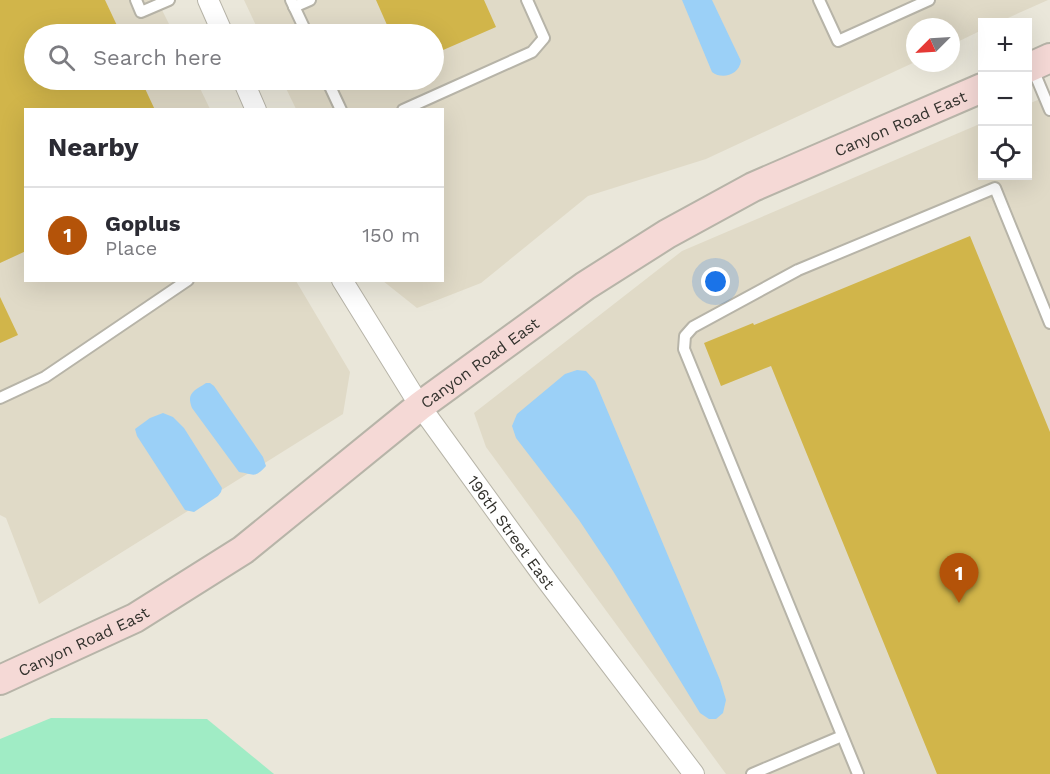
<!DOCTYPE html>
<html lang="en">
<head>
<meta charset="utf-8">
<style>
	body { margin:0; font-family:"Work Sans",sans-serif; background:#f7f7f7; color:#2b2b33 }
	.controls { position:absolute; right:18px; top:18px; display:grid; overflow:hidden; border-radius:0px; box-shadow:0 6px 24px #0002 }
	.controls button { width:54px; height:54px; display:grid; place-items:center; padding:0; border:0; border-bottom:2px solid #e1e1e2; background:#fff; color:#2b2b33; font:30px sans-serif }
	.compass { position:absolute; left:906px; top:18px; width:54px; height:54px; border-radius:50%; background:#fff; box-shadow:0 6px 24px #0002; rotate:246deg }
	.you { position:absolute; left:716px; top:282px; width:21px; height:21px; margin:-15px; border:4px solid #fff; border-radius:50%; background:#1a73e8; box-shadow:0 0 0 9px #1a73e833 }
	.badge { display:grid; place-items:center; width:39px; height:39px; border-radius:50%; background:#b45309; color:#fff; font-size:20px; font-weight:700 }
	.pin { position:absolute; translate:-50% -50px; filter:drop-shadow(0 2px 3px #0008) }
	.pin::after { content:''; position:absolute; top:32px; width:21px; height:18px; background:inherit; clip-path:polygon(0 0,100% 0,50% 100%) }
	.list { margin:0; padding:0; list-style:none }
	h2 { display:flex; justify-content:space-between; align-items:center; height:78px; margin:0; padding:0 24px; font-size:26px }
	h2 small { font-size:20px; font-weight:400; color:#7c7c81 }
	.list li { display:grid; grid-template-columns:39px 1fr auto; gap:18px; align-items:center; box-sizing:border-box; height:96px; padding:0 24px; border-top:2px solid #e1e1e2 }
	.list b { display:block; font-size:22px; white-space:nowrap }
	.list p { margin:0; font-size:20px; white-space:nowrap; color:#7c7c81 }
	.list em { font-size:20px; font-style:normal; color:#7c7c81 }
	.icon { flex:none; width:33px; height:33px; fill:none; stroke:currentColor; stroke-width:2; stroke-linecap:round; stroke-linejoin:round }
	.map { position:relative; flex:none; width:1050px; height:774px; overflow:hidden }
	.search { position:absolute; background:#fff; box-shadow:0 6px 24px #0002; left:24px; top:24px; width:420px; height:66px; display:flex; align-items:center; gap:15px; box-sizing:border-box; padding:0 21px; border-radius:33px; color:#7c7c81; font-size:22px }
	.panel { position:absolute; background:#fff; box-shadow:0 6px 24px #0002; left:24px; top:108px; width:420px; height:174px; border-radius:0px }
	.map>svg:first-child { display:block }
	.built { fill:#e0dac7 }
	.green { fill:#a0ecc5 }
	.water { fill:#9bd0f7 }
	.building { fill:#d1b54a }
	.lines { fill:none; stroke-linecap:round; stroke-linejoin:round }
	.service-casing { stroke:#b7b4a8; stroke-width:14 }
	.minor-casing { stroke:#b7b4a8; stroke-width:22 }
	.secondary-casing { stroke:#b7b4a8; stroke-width:32 }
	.service { stroke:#fff; stroke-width:10 }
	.minor { stroke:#fff; stroke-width:20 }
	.secondary { stroke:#f5d9d6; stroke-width:28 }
	.labels { text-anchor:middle; stroke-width:4.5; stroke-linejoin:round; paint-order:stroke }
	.street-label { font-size:16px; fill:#33322d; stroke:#fff }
</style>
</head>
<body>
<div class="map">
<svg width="1050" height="774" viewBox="0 0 1050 774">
	<rect width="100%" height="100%" fill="#eae7da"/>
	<g class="built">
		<polygon points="0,0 157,0 174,34 34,34 34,80 196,80 210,109 26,110 26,280 296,281 350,372 343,414 39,604 6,518 0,515"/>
		<polygon points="244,0 1048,0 999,22 982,22 982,30 951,45 951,27 915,27 915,62 706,159 588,196 481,283 417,308 383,281 442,280 442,110 296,109 282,80 434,80 434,34 260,34"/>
		<polygon points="1050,95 1050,774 726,774 486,447 474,413 682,251 982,123 982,176 1028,176 1028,104"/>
	</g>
	<polygon class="green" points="51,718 207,719 274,774 0,774 0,739"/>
	<g class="water">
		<path d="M 682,0 L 712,0 L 741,61 C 739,75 722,80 712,72 Z"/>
		<polygon points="577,370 586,371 595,381 720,680 726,700 723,713 716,719 709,719 700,713 613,571 579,520 516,438 512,426 517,414 565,374"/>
		<path d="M 206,383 L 210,383 L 214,386 L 263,457 L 266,466 C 254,479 254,474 239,472 L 192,408 C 186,393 194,391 206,383 Z"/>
		<polygon points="163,413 173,417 184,428 222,488 221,492 218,496 194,512 185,510 137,436 135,429 150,418"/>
	</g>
	<g class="building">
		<polygon points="0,0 105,0 121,34 34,34 34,80 141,80 155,110 26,110 26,251 0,263"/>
		<polygon points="376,0 484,0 496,27 434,54 434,34 391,34"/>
		<polygon points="970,236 1050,432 1050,774 937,774 771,366 721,386 704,343 753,323 754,325"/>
		<polygon points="0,297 18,335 0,343"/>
	</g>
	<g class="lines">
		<g class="service-casing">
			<g id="service">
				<polyline points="136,0 141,12 169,0"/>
				<polyline points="291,0 307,34"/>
				<polyline points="819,0 838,41 929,0"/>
				<polyline points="294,7 310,0"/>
				<polyline points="1032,67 1050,110"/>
				<polyline points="327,80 341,110"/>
				<polyline points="403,110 532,52 544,38 527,0"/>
				<polyline points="0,398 45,377 188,280"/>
				<polyline points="752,774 842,736"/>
				<polyline points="858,774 684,349 685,336 693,327 798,270 995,188 1050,323"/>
			</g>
		</g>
		<g class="minor-casing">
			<g id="minor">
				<polyline points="208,0 223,34"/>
				<polyline points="243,80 256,110"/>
				<path id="s1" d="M 342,280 L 420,406 L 541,573 L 694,774"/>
			</g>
		</g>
		<g class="secondary-casing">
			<g id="secondary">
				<polyline points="1028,68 1050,58"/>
				<path id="s2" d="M 0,680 L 135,618 L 243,550 L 420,406 L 585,286 L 667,234 L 753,187 L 982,88"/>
			</g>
		</g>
		<use href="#service" class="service"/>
		<use href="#minor" class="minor"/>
		<use href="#secondary" class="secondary"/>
	</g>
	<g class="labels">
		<g class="street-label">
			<text dy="6" stroke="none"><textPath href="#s2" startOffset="1064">Canyon Road East</textPath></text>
			<text dy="6" stroke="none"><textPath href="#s2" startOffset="578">Canyon Road East</textPath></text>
			<text dy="6" stroke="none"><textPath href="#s1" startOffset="304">196th Street East</textPath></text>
			<text dy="6" stroke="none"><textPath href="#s2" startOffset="92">Canyon Road East</textPath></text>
		</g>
	</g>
</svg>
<div class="controls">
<button>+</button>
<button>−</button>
<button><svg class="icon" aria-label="locate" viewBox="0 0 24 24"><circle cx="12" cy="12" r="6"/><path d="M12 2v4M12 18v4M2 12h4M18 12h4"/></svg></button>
</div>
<svg class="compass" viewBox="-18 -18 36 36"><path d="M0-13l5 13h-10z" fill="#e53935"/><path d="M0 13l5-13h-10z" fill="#7c7c81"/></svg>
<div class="you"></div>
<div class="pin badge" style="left:959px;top:603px">1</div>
<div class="search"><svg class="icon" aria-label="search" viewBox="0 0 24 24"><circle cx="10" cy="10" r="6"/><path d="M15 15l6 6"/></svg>Search here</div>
<section class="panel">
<h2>Nearby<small></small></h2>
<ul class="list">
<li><span class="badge">1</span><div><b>Goplus</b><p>Place</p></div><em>150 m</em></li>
</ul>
</section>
</div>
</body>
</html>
